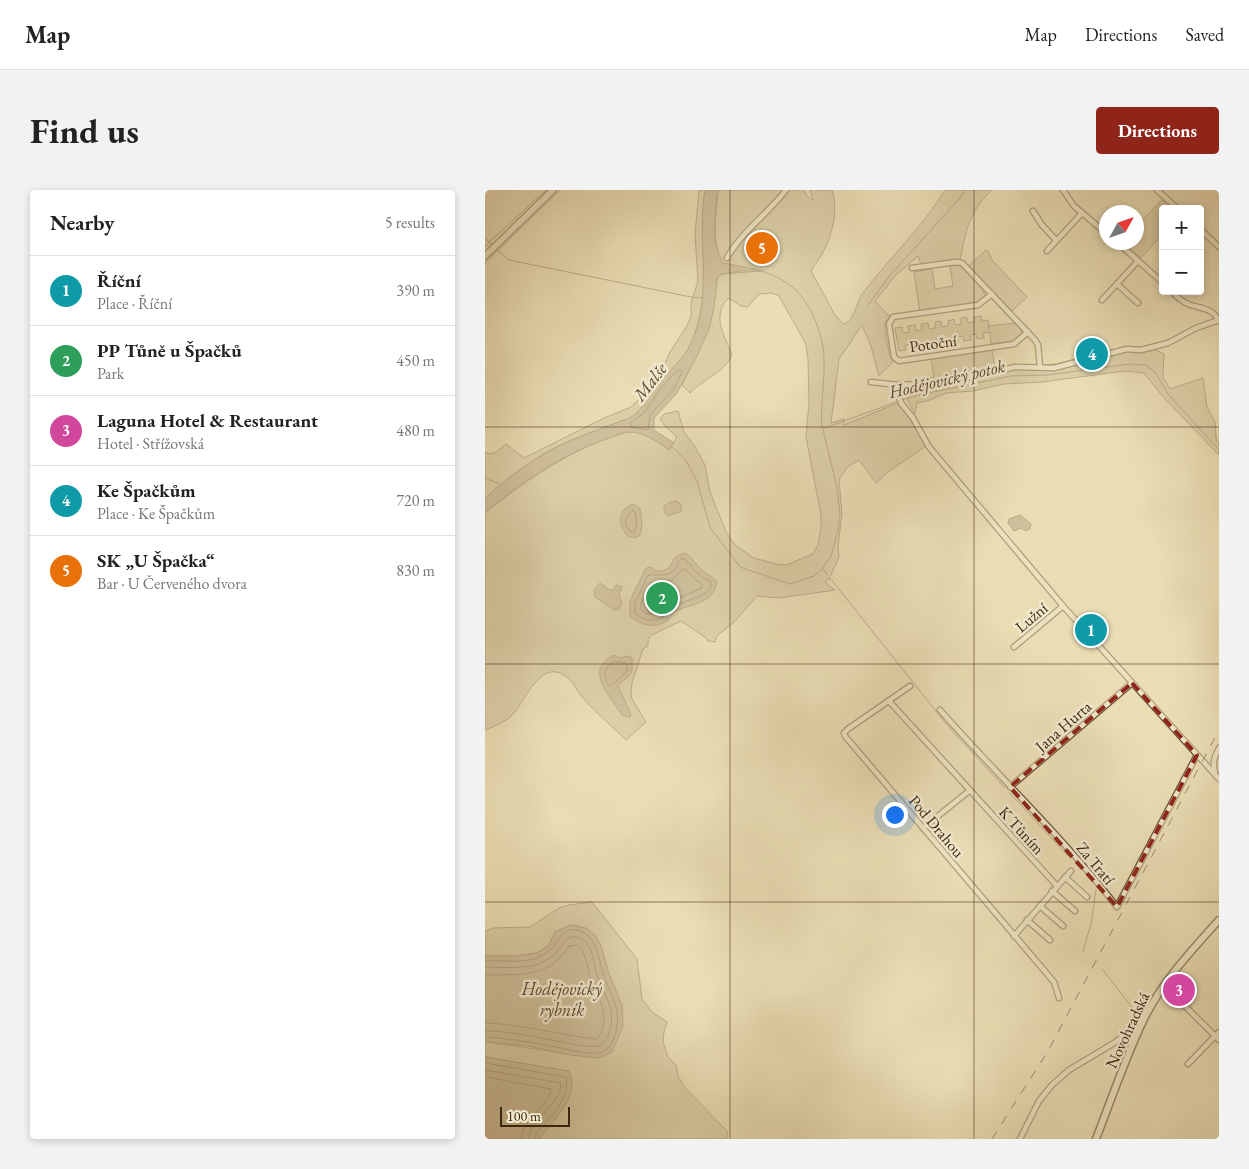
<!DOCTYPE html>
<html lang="en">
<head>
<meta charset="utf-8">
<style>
	body { margin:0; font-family:"EB Garamond",serif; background:#f2f2f2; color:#222 }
	.controls { position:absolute; right:15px; top:15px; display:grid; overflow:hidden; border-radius:5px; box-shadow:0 2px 8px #0003 }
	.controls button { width:45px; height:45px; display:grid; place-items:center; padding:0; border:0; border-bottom:1px solid #e0e0e0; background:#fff; color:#222; font:25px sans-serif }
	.compass { position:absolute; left:614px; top:15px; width:45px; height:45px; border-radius:50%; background:#fff; box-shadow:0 2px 8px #0003; rotate:50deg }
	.scale { position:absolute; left:15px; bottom:12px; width:70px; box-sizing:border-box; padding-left:5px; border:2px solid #3e250f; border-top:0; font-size:14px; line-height:18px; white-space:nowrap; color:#3e250f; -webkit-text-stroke:4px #f1e9ce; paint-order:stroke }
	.you { position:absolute; left:409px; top:624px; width:18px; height:18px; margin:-12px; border:4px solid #fff; border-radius:50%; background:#1a73e8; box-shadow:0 0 0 8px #1a73e833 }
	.badge { display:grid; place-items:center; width:32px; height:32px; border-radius:50%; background:#8f2418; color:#fff; font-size:16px; font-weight:700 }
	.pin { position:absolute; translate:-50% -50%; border:2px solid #fff; box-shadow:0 1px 5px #0006 }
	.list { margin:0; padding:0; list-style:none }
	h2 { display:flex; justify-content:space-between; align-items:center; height:65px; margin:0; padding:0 20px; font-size:21px }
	h2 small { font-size:16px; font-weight:400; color:#767676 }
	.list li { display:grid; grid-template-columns:32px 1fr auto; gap:15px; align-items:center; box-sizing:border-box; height:70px; padding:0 20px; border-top:1px solid #e0e0e0 }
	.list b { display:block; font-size:19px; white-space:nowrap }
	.list p { margin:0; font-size:16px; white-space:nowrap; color:#767676 }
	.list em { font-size:16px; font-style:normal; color:#767676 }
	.map { position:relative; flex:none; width:734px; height:949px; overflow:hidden; border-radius:5px }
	header { display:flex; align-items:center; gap:30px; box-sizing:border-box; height:70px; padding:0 25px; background:#fff; border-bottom:1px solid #e0e0e0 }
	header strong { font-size:24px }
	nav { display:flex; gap:28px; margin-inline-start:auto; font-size:18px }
	.intro { display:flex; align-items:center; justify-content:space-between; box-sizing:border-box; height:120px; padding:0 30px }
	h1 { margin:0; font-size:35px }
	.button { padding:12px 22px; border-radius:5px; background:#8f2418; color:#fff; font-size:18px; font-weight:700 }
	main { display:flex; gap:30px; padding:0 30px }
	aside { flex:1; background:#fff; border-radius:5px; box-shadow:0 2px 8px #0003 }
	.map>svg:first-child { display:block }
	.green { fill:#cdbe98; stroke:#867254 }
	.water { fill:#b09e7c; stroke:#826e50 }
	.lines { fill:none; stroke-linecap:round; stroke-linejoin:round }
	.shore { stroke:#776246; stroke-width:1 }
	.stream { stroke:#826e50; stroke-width:1 }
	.minor-casing { stroke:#695338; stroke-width:7 }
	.tertiary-casing { stroke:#695338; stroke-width:8 }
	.secondary-casing { stroke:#3e250f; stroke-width:9 }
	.minor { stroke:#f1e9ce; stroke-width:4.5 }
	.tertiary { stroke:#f1e9ce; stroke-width:5.5 }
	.secondary { stroke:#f1e9ce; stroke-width:6 }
	.rail { stroke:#3e250f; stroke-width:1; stroke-dasharray:9 9; stroke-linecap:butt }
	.marked { fill:none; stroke:#8f2418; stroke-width:4; stroke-dasharray:10 6; stroke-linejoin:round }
	.grid { fill:none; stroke:#3e250f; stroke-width:1; stroke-opacity:0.55 }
	.labels { text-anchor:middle; stroke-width:5; stroke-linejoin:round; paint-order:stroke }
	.street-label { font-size:16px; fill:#3e250f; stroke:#f1e9ce }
	.water-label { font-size:18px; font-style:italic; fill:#604930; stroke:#f1e9ce }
</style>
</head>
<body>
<header>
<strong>Map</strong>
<nav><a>Map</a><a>Directions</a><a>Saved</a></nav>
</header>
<div class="intro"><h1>Find us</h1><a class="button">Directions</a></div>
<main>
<aside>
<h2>Nearby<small>5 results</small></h2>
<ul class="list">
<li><span class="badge" style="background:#0f9aa8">1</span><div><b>Říční</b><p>Place · Říční</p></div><em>390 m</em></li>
<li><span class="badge" style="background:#2e9e5b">2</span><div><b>PP Tůně u Špačků</b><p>Park</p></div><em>450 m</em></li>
<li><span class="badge" style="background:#d1479c">3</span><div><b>Laguna Hotel &amp; Restaurant</b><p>Hotel · Střížovská</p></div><em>480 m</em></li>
<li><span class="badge" style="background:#0f9aa8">4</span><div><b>Ke Špačkům</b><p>Place · Ke Špačkům</p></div><em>720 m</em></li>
<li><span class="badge" style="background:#e8710a">5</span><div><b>SK „U Špačka“</b><p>Bar · U Červeného dvora</p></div><em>830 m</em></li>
</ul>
</aside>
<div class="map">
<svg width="734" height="949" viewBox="0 0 734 949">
	<rect width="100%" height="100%" fill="#eaddb4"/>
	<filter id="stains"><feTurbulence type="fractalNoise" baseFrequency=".004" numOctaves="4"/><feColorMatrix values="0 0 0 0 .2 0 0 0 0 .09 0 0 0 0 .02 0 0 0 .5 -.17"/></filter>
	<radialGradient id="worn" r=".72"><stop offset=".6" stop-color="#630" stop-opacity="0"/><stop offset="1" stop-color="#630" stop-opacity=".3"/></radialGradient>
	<g class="green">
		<path d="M 214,0 L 220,0 C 212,53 230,110 203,159 C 196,171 185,180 176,191 C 165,202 160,217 147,227 C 119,238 89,247 62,262 C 40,275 19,291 0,308 L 0,262 C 9,267 14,259 21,254 L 39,268 L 117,229 L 146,217 L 158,206 L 177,180 L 185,162 L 202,136 L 206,127 L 206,113 L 213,91 L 210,44 Z"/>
		<path d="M 233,0 L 319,0 L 322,6 L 328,10 L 325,0 L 347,0 C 354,20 347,46 337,64 C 334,70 329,75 326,81 L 350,125 L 358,134 C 370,132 371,112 378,103 C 404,68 438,37 460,0 L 507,0 C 484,21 481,41 475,70 L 438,74 L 435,72 L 433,66 L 411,85 L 390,111 L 405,127 C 403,129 401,129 400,133 C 399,140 404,167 408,172 L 394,186 L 386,156 L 377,135 L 354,169 L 346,233 L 359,229 L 359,235 L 413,213 L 427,232 L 441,256 L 403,282 L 391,293 L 374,270 L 362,277 L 354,290 L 357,323 L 353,357 L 354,367 L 344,389 L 340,392 L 350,400 L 294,408 L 272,406 L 248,433 L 232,446 L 230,452 L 223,451 L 221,448 L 196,431 L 167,445 L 163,449 L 163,456 L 158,459 L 147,493 L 146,504 L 147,509 L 161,532 L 141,550 C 127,536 110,522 97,507 C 92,501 89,493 83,488 C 58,466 41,508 30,522 C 23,531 10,536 0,540 L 0,323 C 38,293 78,264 124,248 C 133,245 141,241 150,242 C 162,244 175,253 184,260 L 192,247 L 180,236 L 175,229 L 179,224 L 193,221 L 199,242 L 210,257 L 220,275 L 225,302 L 241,342 L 250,355 L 269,368 L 291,374 L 301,375 L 328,364 L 333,355 L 336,338 L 336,325 L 321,247 L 324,213 L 323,169 L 321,154 L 294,106 L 287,103 L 274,104 L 263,117 L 256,116 L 243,108 C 226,127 240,146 247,165 C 239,183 218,189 205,203 L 197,195 L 224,139 L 229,117 L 232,89 L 237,84 L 276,81 L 238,73 C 225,53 232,23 233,0 Z"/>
		<polygon points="677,10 689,19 678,19 678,44 656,68 637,53 652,52 652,35"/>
		<polygon points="501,60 503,61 507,70 542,107 527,121 484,76"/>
		<path d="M 465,76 C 466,76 472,75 473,75 C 480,77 500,100 500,106 L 492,113 L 435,122 L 429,82 L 447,79 L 450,99 L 468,96 Z"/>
		<polygon points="496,126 497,131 503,130 504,139 504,136 530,133 536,140 536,143 528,151 506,154 505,142 498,143 499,148 492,149 491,144 485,145 486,150 479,151 478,146 472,147 473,152 466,153 465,148 459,149 460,154 453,155 452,150 446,151 447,156 440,157 439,152 433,153 434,158 427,159 426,154 420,155 421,160 414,161 410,138 417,137 418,143 424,142 423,136 430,135 431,141 437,140 436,134 443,133 444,139 450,138 450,132 456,131 457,137 463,136 463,131 469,129 470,135 476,134 476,128 482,127 483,133 489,132 489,127"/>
		<polygon points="669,159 679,164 678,187 685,199 718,188 722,217 730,232 731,249 734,254 734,265 679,208 659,183 640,181 557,192 519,194 488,201 461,203 445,210 432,213 430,224 423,211 420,203 435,189 449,187 446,169 507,160 510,178 571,174 605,165 645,161 659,162"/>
		<path d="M 107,712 L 152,769 L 157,809 L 167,822 L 182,832 L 179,842 L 178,852 L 183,867 L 191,875 L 193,886 L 200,898 L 242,941 L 243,946 L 241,949 L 53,949 L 83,910 L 84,882 L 0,867 L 0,852 C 38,856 76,864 114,868 L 124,784 L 116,756 L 92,735 L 85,735 L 70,742 L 64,755 L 52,763 L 31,766 L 0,766 L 0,741 L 8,738 L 45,737 L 74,718 L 84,715 Z"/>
	</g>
	<g class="water">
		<path d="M 220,0 L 233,0 C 230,22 225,54 238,73 L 279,81 L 256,81 L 237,84 L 232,89 L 229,117 L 224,139 L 211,168 L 192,203 L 169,228 L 169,240 L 189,253 L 184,260 C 172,251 157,241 142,242 C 136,242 130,246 124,248 C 79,263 36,292 0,323 L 0,308 C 19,291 40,275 62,262 C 89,247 119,238 147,227 C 160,217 165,202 176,191 C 185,180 196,171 203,159 C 230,109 211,53 220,0 Z"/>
		<path d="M 192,311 L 195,314 L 197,319 L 195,322 L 182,326 C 174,316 182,312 192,311 Z"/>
		<path d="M 148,314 L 155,319 L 157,335 L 155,345 L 150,348 L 143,346 C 133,336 132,320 148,314 Z"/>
		<polygon points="535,325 546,334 545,339 541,341 536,338 529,341 523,333 524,329"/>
		<path d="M 199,363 C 207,366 210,375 218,381 C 223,385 228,386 232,392 C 228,413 210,413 193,420 C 187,422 186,428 182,431 C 169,439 155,435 145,426 L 145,411 L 161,378 L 166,377 L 171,381 C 183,381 185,378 189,368 Z"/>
		<polygon points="115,393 125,400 128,400 131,395 137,397 134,405 137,413 134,419 130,420 110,407 109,400"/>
		<path d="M 129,465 L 135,468 L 142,466 L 147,468 C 148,488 145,483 133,496 L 145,522 L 146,526 L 143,527 L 137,525 C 129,512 105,486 119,472 C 122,469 126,467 129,465 Z"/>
		<polygon points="85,735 101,738 110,745 116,756 124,784 137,815 138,836 127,862 114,868 84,865 43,856 0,852 0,766 31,766 52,763 64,755 70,742"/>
		<path d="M 0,867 L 84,881 C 96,906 68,931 54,949 L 0,949 Z"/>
	</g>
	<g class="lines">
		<g class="shore">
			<polygon points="193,180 196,180 197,182 188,200 165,225 163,240 146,237 145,233 159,223 175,199"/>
			<path d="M 148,320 L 150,322 L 152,334 L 150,341 L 148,343 C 137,336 139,327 148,320 Z"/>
			<path d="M 197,368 L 202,371 L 215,386 L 226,392 L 225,399 C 215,409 201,410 189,416 C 184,419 183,424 178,427 C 169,433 157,430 150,423 L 150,413 L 163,385 C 172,384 182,388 190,379 C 194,375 192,372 197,368 Z"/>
			<polygon points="198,379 201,380 211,390 217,394 217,398 184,412 172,423 161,424 156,420 156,414 166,393 186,390"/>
			<polygon points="184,398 187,400 186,402 177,407 170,415 165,415 165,413 170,400"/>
			<path d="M 129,471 L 141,473 L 143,479 C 140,484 129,494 125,496 C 117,487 119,478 129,471 Z"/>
			<path d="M 0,771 C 15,770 44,774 56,766 C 59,764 63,762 66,759 C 74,753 76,737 91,740 C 113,744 113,770 119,786 C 128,810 138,821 129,848 C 126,855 122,862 113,863 C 104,865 81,859 72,857 C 48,853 24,848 0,847"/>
			<path d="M 0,777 C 16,777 46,780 60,771 C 64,768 69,766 72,762 C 78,756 80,745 91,747 C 95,747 99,750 101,752 C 109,761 109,777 113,788 C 122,811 132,821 123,846 C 121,850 118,855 113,856 C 101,859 60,848 45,846 C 31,843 15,841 0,841"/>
			<path d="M 0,785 C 34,784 64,789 84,756 L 92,755 C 102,762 102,779 106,791 C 113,807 123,821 117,840 C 115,844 115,846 111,849 C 73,845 37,834 0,833"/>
			<path d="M 0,873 L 81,887 C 86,909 64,928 51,944 L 50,949"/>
			<path d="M 0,880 L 76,893 C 76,915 45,929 44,949"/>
			<path d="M 0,887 L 66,899 C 63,918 37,928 36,949"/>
		</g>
		<g class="stream">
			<polyline points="0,48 8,56"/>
			<polyline points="0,56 61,0"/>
			<polyline points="11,59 24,70 206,107 219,108"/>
			<polyline points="0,73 75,0"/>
			<path d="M 279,82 C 288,85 299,90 306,96 C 325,110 339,146 339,169 C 340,192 335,215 337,239 L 414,211"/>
			<polyline points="383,115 406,84 476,7 479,0"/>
			<polyline points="417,210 429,206 526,186 562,185 645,174 661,175 670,182 683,204 734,260"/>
			<polyline points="186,256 200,269 212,291 225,337 255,377 305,394 329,386 337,379 346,366 353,341 355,324 352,297 338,240"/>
			<polyline points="0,288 15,294"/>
			<polyline points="338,379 342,385"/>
			<polyline points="345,388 462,535 520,598"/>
			<polyline points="525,603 583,666"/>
			<polyline points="598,761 606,734 611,700"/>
			<polyline points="617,779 650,821"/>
		</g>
		<g class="minor-casing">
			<g id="minor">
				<polyline points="578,0 589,16 622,44"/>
				<polyline points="672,0 693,19"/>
				<polyline points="548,21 557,35 571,50"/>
				<polyline points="715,39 734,57"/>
				<polyline points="632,52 678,93"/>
				<polyline points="562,61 597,23"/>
				<path d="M 242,68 C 256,42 283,24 301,0"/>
				<polyline points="427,78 471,72 477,73 550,150 553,155 555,177"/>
				<polyline points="632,94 653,113"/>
				<path d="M 686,101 C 691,106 696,111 703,114 C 716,119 727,117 734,131"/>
				<polyline points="507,104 493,115 408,127 404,134 409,167 414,171 529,154 543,142"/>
				<polyline points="617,110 653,71"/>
				<polyline points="386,192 414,195 458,193 530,177 569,178 642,159 656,160 683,153 711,138 734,130"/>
				<polyline points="414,195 414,207 416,213 428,228 444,257 578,416 734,589"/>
				<polyline points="529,457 578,416"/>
				<polyline points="425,496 363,539 359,543 360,546 569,792 574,808"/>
				<polyline points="404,511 572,696"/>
				<path d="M 455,520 C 513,586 578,647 632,717 L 712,565"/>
				<path d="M 730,582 C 727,573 730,566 734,558"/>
				<polyline points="525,597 647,493"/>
				<polyline points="438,638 484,601"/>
				<polyline points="580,687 602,707"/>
				<polyline points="567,701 590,721"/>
				<polyline points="555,716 578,736"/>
				<polyline points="542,730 565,750"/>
				<polyline points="529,746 586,681"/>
				<polyline points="679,795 734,850"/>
				<polyline points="703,874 734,842"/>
				<polyline points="535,949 554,911 567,895 584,880 629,853 657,831"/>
			</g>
		</g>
		<g class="tertiary-casing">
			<polyline id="tertiary" points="0,66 68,0"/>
		</g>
		<g class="secondary-casing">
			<path id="secondary" d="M 611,949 C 626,910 640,869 658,831 C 676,793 706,761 734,730"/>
		</g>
		<use href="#minor" class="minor"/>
		<use href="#tertiary" class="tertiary"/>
		<use href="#secondary" class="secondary"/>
		<polyline class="rail" points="507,949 563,861 734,540"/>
	</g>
	<path d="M0 0H734V949H0ZM 647,493 L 712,565 L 632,717 L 525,597 Z" fill="#eaddb4" fill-opacity=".55" fill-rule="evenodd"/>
	<path class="marked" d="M 647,493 L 712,565 L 632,717 L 525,597 Z"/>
	<path class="grid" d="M 245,0 L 245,949M 489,0 L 489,949M 0,237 L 734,237M 0,474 L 734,474M 0,712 L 734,712"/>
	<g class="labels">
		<g class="street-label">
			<text transform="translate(448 153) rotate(-8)" y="6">Potoční</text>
			<text transform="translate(546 427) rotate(-40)" y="6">Lužní</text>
			<text transform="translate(578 536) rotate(-41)" y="6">Jana Hurta</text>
			<text transform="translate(452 636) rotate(50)" y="6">Pod Drahou</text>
			<text transform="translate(537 640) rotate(48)" y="6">K Tůním</text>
			<text transform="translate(611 673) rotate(50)" y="6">Za Tratí</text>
			<text transform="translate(642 840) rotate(-65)" y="6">Novohradská</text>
		</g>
		<g class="water-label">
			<text transform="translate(462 189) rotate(-13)" y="6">Hodějovický potok</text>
			<text transform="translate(165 192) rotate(-52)" y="6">Malše</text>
			<text x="77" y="805">Hodějovický<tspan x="77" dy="21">rybník</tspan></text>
		</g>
	</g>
	<rect width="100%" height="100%" filter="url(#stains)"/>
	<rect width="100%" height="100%" fill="url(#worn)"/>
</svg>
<div class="controls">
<button>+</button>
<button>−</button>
</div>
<svg class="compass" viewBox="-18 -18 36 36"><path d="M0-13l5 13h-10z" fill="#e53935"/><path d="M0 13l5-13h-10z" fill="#767676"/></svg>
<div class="scale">100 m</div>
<div class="you"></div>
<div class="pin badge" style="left:606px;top:440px;background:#0f9aa8">1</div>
<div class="pin badge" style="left:177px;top:408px;background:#2e9e5b">2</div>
<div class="pin badge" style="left:694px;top:800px;background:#d1479c">3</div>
<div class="pin badge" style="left:607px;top:164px;background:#0f9aa8">4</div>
<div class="pin badge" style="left:277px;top:58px;background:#e8710a">5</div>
</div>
</main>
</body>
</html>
